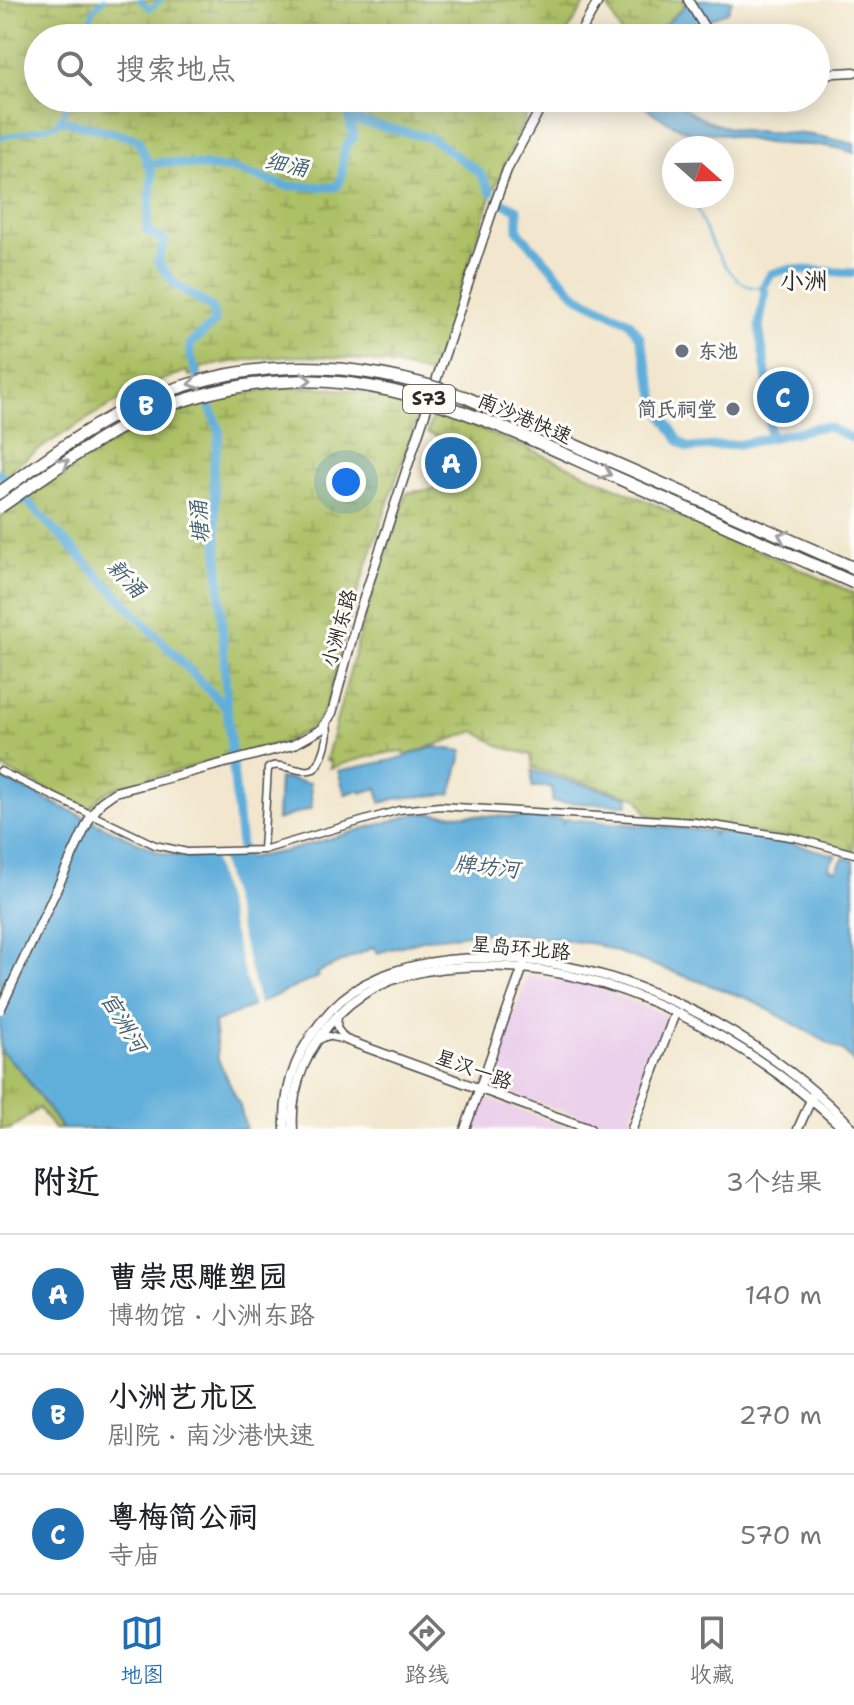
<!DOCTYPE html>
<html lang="zh">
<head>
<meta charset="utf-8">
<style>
	body { margin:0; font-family:"Shantell Sans","LXGW WenKai TC",sans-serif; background:#f6f6f6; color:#202124 }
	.compass { position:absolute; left:662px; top:136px; width:72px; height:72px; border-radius:50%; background:#fff; box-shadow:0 4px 20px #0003; rotate:110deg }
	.you { position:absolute; left:346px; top:482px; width:28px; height:28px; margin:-20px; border:6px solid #fff; border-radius:50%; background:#1a73e8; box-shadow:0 0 0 12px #1a73e833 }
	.badge { display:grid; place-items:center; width:52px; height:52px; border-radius:50%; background:#1f6fb2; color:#fff; font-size:26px; font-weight:700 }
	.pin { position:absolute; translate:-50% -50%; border:4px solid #fff; box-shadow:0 2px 8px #0006 }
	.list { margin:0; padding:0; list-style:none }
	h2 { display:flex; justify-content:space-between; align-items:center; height:104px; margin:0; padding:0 32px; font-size:34px }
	h2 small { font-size:26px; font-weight:400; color:#757577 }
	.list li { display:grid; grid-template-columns:52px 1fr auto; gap:24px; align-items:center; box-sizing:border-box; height:120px; padding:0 32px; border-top:2px solid #e0e0e0 }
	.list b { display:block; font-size:30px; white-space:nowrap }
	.list p { margin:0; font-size:26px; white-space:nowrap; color:#757577 }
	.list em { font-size:26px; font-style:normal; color:#757577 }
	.icon { flex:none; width:44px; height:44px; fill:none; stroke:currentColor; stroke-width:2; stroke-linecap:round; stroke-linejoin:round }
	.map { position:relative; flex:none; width:854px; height:1129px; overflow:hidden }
	.search { position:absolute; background:#fff; box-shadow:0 4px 20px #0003; left:24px; right:24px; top:24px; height:88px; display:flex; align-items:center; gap:20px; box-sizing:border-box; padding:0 28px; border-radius:44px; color:#757577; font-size:30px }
	.sheet { height:464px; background:#fff }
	nav { display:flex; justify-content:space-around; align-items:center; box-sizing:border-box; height:112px; border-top:2px solid #e0e0e0; background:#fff; font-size:22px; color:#757577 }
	nav a { display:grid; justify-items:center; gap:4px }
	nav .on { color:#1f6fb2 }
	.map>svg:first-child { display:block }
	.built { fill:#ebd1eb }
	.grass { fill:url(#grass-tufts); stroke:#6c7648; stroke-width:2 }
	.wetland { fill:url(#wetland-marsh); stroke:#6c7648; stroke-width:2 }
	.water { fill:#61aeda; stroke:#466c82; stroke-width:2 }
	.pier { fill:#f2e7ce }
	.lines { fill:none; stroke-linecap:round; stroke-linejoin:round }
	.stream { stroke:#61aeda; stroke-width:2 }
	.canal { stroke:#61aeda; stroke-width:5 }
	.river { stroke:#61aeda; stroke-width:9 }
	.street-casing { stroke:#494743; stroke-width:9 }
	.secondary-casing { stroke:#494743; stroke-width:11 }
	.street { stroke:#fff; stroke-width:6 }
	.secondary { stroke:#fff; stroke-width:8 }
	.secondary-bridge-casing { stroke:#494743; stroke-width:11; stroke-linecap:butt }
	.highway-bridge-casing { stroke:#494743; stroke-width:14; stroke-linecap:butt }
	.secondary-bridge { stroke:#fff; stroke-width:8 }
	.highway-bridge { stroke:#fff; stroke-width:11 }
	.oneway { stroke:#a0a0a0 }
	.worship-dot { fill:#6b7280; stroke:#fdfcf7; stroke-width:3 }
	.labels { text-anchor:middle; stroke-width:6; stroke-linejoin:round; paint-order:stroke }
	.shield { fill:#fdfcf7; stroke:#6a6a68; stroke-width:2 }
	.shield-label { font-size:18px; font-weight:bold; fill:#2b2b2b }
	.worship-label { font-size:20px; font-weight:bold; fill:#5b616d; stroke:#fdfcf7; text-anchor:start }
	.street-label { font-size:20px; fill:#2b2b2b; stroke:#fdfcf7 }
	.water-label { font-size:22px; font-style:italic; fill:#415f71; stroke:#fdfcf7 }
	.quarter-label { font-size:24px; fill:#2b2b2b; stroke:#fdfcf7 }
</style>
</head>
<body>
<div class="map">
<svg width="854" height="1129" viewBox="0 0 854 1129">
	<defs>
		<pattern id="grass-tufts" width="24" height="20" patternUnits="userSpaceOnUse" patternTransform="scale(2)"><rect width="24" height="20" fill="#acc065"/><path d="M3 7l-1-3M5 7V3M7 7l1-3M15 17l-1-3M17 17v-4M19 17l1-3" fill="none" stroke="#8c9c53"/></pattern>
		<pattern id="wetland-marsh" width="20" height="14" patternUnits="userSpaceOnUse" patternTransform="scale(2)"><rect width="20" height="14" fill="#acc065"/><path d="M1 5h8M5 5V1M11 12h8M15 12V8" fill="none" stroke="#8c9c53"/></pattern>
	</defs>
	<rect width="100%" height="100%" fill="#fdfcf7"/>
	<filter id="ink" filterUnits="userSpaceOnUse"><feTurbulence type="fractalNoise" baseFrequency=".0125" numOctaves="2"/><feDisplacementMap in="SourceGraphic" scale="16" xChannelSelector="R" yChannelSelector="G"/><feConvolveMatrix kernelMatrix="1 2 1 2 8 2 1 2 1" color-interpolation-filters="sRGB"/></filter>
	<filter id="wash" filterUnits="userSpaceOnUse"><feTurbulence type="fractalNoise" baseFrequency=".006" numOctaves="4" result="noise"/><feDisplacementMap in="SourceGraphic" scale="32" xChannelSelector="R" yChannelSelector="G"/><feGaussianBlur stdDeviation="1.8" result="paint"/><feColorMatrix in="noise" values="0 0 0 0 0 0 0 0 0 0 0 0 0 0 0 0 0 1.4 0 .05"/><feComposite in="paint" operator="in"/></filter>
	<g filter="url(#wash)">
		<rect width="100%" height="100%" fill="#f2e7ce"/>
		<g class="built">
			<polygon points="528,975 591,985 668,1016 626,1129 618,1129 489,1086"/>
			<polygon points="484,1097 572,1129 473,1129"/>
		</g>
		<polygon class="grass" points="0,1045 2,1052 22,1072 62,1129 54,1129 39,1108 11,1129 0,1129"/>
		<g class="wetland">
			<path d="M 0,0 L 587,0 L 564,38 L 38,38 L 38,98 L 534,98 L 491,197 L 431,375 C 356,352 277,351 200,368 L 201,373 L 189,376 L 187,371 C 125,392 74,426 20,462 L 12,468 L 13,474 L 0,483 Z"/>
			<polygon points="613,0 681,0 684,4 691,0 660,30 656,38 624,38 608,7"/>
			<path d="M 316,387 L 376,393 L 422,404 L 352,608 L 326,708 L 312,728 L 284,742 L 117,787 L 102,795 L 88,809 L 0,767 L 0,517 C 106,441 181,389 316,387 Z"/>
			<path d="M 434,412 L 525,447 L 854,593 L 854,852 L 835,846 L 648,816 L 638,798 L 533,768 L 531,755 L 502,747 L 475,731 L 405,756 L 404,751 C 378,753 355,760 330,768 L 331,761 L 326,760 L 364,619 L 407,493 L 434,489 L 435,485 L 466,479 L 473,453 L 464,450 L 465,444 L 427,433 Z"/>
		</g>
		<g class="water">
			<path d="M 691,0 L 732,0 L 728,12 C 715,15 695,27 686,38 L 656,38 L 660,30 Z"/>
			<path d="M 637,98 L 674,98 C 703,131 751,132 792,133 C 812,134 834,139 854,144 L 854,153 C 826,142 797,146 767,143 C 745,140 721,131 699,132 L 695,135 C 678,127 648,114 637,98 Z"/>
			<polygon points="434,747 463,751 451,794 398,798 381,803 377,788 361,793 360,790 345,794 338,771 393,760"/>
			<polygon points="532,771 629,797 628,805 552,802 552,787 532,787"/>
			<polygon points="0,778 161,853 191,857 242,856 244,845 247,858 287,851 418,813 562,819 563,823 565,819 713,831 713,835 716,831 794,844 836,855 828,867 836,870 844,857 854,861 854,1063 844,1052 751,1000 595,944 514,934 477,933 426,939 377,953 374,947 317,973 318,977 214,1023 218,1059 240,1106 246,1129 62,1129 22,1072 2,1052 0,1045"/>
			<polygon points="279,778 310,783 312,808 277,820"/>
		</g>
		<polygon class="pier" points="220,855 260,1007 254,1010 213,857"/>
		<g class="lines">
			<g class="stream">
				<polyline points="694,148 696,135"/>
				<path d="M 694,196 C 699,221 730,296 763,287"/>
			</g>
			<g class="canal">
				<polyline points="139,0 150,9 162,0"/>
				<polyline points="85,38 94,8 104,0"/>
				<polyline points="0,138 57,125 72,98"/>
			</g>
			<g class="river">
				<path d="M 60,120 L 138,139 L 148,164 L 165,162 L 233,169 L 287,186 L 336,187 C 349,174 335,149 354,138 L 349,119 L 431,138 L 480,173 L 491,192"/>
				<polyline points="148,164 152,175 147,231 165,241 158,262 175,284 212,308 215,322 190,344 190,356 220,432 213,467 227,709 243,866"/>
				<polyline points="498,200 518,210 518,231 577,296 629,322 640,337 659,410 679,441 689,448 742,444 818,427 828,427 854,439"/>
				<polyline points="770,438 768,387 759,326 765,292 763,287 771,274 788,269 854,273"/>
				<polyline points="0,473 227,709"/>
			</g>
		</g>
	</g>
	<g filter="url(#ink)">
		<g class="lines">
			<g class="street-casing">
				<g id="street">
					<polyline points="0,771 155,845 187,852 263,850 399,810 440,806 695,822 796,838 854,854"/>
					<path d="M 263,850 L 268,768 C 281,760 298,775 314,769 C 323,759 330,737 327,724"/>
					<polyline points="338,1015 337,1028 344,1037"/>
					<polyline points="319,1040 328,1036 346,1040"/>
				</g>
			</g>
			<g class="secondary-casing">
				<g id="secondary">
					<polyline points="688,0 711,38"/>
					<polyline points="577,38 599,0"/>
					<polyline points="816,74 854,72"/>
					<polyline points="89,820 101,802 115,792 293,745 322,729 332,713 358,616 495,203 507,170 546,98"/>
					<polyline points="346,1040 590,1129"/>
					<path d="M 285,1129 C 283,1081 300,1044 332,1009 C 362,977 405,965 447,960 C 597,945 751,1023 854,1129"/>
					<path d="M 293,1129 C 290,1085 309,1044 339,1014 C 371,981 418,969 462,967 C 605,958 742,1034 844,1129"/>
					<polyline points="465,1129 524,964"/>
					<polyline points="632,1129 675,1013"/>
					<polyline points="798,1129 813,1095"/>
				</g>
			</g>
			<use href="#street" class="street"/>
			<use href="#secondary" class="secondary"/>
			<g class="secondary-bridge-casing">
				<polyline id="secondary-bridge" points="0,1010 89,820"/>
			</g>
			<g class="highway-bridge-casing">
				<g id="highway-bridge">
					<path d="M 0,492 C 40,464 79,433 122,411 C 235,355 348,356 465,397 L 854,568"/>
					<path d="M 0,507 C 60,466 118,420 188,399 C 349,349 467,411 611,475 C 692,511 773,547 854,583"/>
				</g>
			</g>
			<use href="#secondary-bridge" class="secondary-bridge"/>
			<use href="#highway-bridge" class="highway-bridge"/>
		</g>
		<defs><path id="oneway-chevron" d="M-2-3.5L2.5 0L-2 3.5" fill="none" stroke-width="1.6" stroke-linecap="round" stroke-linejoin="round" transform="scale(2)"/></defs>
		<g class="oneway">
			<use href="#oneway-chevron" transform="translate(306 380)"/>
			<use href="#oneway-chevron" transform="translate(194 383) rotate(163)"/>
			<use href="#oneway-chevron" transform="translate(64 463) rotate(-34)"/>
			<use href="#oneway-chevron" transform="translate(606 473) rotate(24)"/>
			<use href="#oneway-chevron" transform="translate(783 536) rotate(-156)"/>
		</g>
	</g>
	<g class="worship-dot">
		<circle cx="682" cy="351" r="8"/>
		<circle cx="733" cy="409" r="8"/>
	</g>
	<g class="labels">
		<rect class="shield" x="403" y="385" width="52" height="28" rx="6"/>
		<g class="shield-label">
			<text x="429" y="405">S73</text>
		</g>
		<g class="worship-label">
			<text x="698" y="358">东池</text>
			<text x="717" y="416" text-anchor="end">简氏祠堂</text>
		</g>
		<g class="street-label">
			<text transform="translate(525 418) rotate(23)" y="7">南沙港快速</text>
			<text transform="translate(339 628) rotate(-74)" y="7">小洲东路</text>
			<text transform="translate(521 948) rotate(5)" y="7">星岛环北路</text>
			<text transform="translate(474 1069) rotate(20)" y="7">星汉一路</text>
		</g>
		<g class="water-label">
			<text transform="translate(287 164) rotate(12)" y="8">细涌</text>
			<text transform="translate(199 522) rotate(-94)" y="8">塘涌</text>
			<text transform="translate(127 578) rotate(46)" y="8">新涌</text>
			<text transform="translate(487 866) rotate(6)" y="8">牌坊河</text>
			<text transform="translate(124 1022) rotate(59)" y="8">官洲河</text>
		</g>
		<g class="quarter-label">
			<text x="804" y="289">小洲</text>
		</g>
	</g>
</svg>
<svg class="compass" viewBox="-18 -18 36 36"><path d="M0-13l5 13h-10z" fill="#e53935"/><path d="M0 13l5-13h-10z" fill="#757577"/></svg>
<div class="you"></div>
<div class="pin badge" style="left:451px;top:463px">A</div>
<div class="pin badge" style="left:146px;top:405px">B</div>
<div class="pin badge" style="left:783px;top:397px">C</div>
<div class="search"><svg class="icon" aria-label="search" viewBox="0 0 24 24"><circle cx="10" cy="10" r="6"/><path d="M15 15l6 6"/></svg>搜索地点</div>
</div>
<section class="sheet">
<h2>附近<small>3个结果</small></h2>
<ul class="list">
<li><span class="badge">A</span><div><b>曹崇思雕塑园</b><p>博物馆 · 小洲东路</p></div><em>140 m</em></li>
<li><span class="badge">B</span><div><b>小洲艺术区</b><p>剧院 · 南沙港快速</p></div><em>270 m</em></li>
<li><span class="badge">C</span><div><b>粤梅简公祠</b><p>寺庙</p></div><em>570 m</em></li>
</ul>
</section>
<nav>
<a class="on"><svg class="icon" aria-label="map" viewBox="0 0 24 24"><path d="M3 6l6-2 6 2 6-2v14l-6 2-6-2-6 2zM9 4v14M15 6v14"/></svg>地图</a>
<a><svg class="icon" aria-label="directions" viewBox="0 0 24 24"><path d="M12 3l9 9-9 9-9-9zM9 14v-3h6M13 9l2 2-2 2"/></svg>路线</a>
<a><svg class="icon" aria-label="saved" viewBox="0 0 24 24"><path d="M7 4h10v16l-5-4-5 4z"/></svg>收藏</a>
</nav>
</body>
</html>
